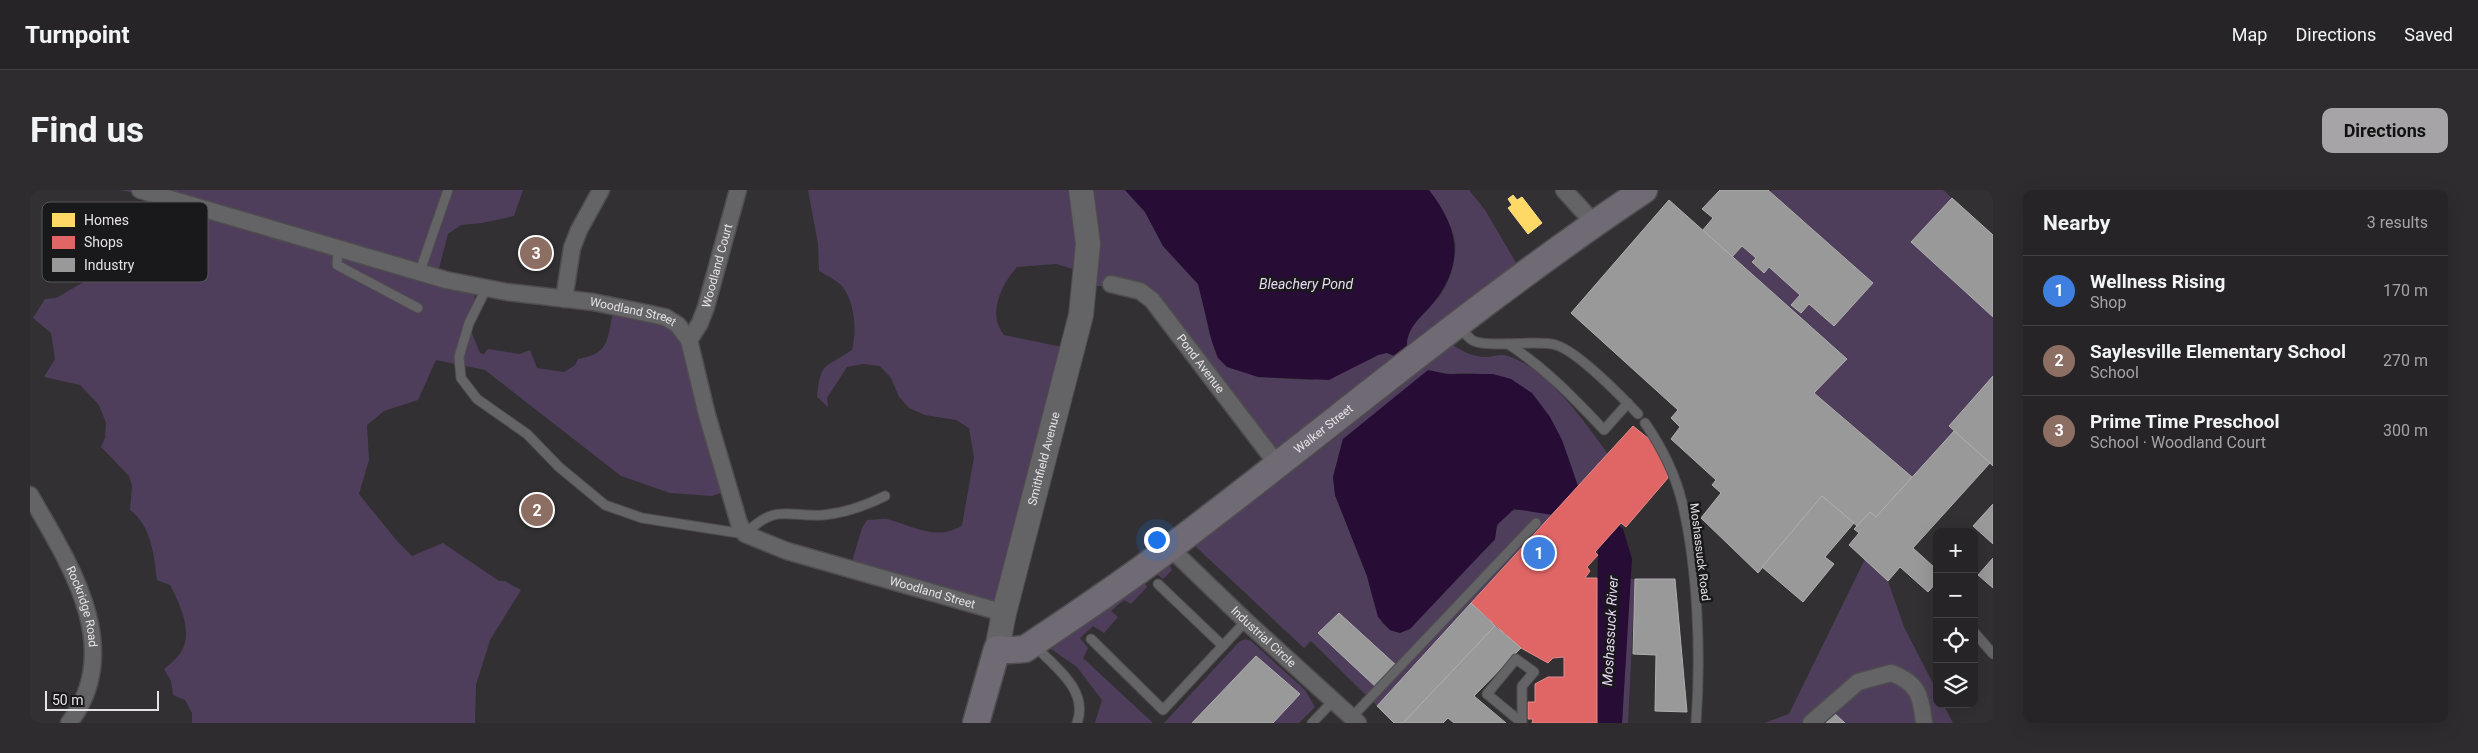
<!DOCTYPE html>
<html lang="en">
<head>
<meta charset="utf-8">
<style>
	body { margin:0; font-family:Roboto,sans-serif; background:#2e2c2e; color:#f1f3f6 }
	.controls { position:absolute; right:15px; bottom:15px; display:grid; overflow:hidden; border-radius:10px; box-shadow:0 5px 20px #0002 }
	.controls button { width:45px; height:45px; display:grid; place-items:center; padding:0; border:0; border-bottom:1px solid #424143; background:#262426; color:#f1f3f6; font:25px sans-serif }
	.scale { position:absolute; left:15px; bottom:12px; width:114px; box-sizing:border-box; padding-left:5px; border:2px solid #e4e2e6; border-top:0; font-size:14px; line-height:18px; white-space:nowrap; color:#e4e2e6; -webkit-text-stroke:4px #19181a; paint-order:stroke }
	.you { position:absolute; left:1126px; top:349px; width:18px; height:18px; margin:-12px; border:4px solid #fff; border-radius:50%; background:#1a73e8; box-shadow:0 0 0 8px #1a73e833 }
	.badge { display:grid; place-items:center; width:32px; height:32px; border-radius:50%; background:#a6a4a7; color:#fff; font-size:16px; font-weight:700 }
	.pin { position:absolute; translate:-50% -50%; border:2px solid #fff; box-shadow:0 1px 5px #0006 }
	.list { margin:0; padding:0; list-style:none }
	h2 { display:flex; justify-content:space-between; align-items:center; height:65px; margin:0; padding:0 20px; font-size:21px }
	h2 small { font-size:16px; font-weight:400; color:#a4a4a7 }
	.list li { display:grid; grid-template-columns:32px 1fr auto; gap:15px; align-items:center; box-sizing:border-box; height:70px; padding:0 20px; border-top:1px solid #424143 }
	.list b { display:block; font-size:19px; white-space:nowrap }
	.list p { margin:0; font-size:16px; white-space:nowrap; color:#a4a4a7 }
	.list em { font-size:16px; font-style:normal; color:#a4a4a7 }
	.icon { flex:none; width:28px; height:28px; fill:none; stroke:currentColor; stroke-width:2; stroke-linecap:round; stroke-linejoin:round }
	.map { position:relative; flex:none; width:1963px; height:533px; overflow:hidden; border-radius:10px }
	header { display:flex; align-items:center; gap:30px; box-sizing:border-box; height:70px; padding:0 25px; background:#262426; border-bottom:1px solid #424143 }
	header strong { font-size:24px }
	nav { display:flex; gap:28px; margin-inline-start:auto; font-size:18px }
	.intro { display:flex; align-items:center; justify-content:space-between; box-sizing:border-box; height:120px; padding:0 30px }
	h1 { margin:0; font-size:35px }
	.button { padding:12px 22px; border-radius:10px; background:#a6a4a7; color:#111; font-size:18px; font-weight:700 }
	main { display:flex; gap:30px; padding:0 30px }
	aside { flex:1; background:#262426; border-radius:10px; box-shadow:0 5px 20px #0002 }
	.map>svg:first-child { display:block }
	.green { fill:#4f3e5b }
	.water { fill:#270d35 }
	.homes { fill:#ffd966; stroke:#f7dc8c }
	.shops { fill:#e06666; stroke:#e18b8c }
	.industry { fill:#999; stroke:#b0afb0 }
	.lines { fill:none; stroke-linecap:round; stroke-linejoin:round }
	.lane-casing { stroke:#4f4d4f; stroke-width:11 }
	.street-casing { stroke:#4f4d4f; stroke-width:19 }
	.secondary-casing { stroke:#4f4d4f; stroke-width:26 }
	.primary-casing { stroke:#4f4d4f; stroke-width:29 }
	.lane { stroke:#646365; stroke-width:9 }
	.street { stroke:#646365; stroke-width:16 }
	.secondary { stroke:#646365; stroke-width:24 }
	.primary { stroke:#706a74; stroke-width:26 }
	.labels { text-anchor:middle; stroke-width:5; stroke-linejoin:round; paint-order:stroke }
	.street-label { font-size:12px; fill:#e4e2e6; stroke:#19181a }
	.water-label { font-size:14px; font-style:italic; fill:#ebd9f8; stroke:#19181a }
	.key { fill:#19181a; stroke:#565557; stroke-width:1 }
	.key-label { font-size:14px; fill:#e4e2e6 }
</style>
</head>
<body>
<header>
<strong>Turnpoint</strong>
<nav><a>Map</a><a>Directions</a><a>Saved</a></nav>
</header>
<div class="intro"><h1>Find us</h1><a class="button">Directions</a></div>
<main>
<div class="map">
<svg width="1963" height="533" viewBox="0 0 1963 533">
	<rect width="100%" height="100%" fill="#323033"/>
	<g class="green">
		<path d="M 91,0 L 493,0 L 484,26 L 452,33 L 431,35 L 418,44 L 406,90 L 445,103 L 441,141 L 450,163 L 454,164 L 458,159 L 490,164 L 500,160 L 507,178 L 534,182 L 545,175 L 548,169 C 582,163 576,149 584,119 L 633,131 L 654,144 L 697,301 L 682,306 L 640,303 L 591,286 L 455,180 L 406,170 L 388,210 L 354,221 L 337,235 L 339,270 L 329,304 L 367,351 L 382,366 L 413,353 L 469,391 L 475,391 L 491,400 L 460,450 L 446,495 L 445,533 L 162,533 L 162,523 L 155,510 L 143,505 L 141,491 L 134,479 C 139,475 145,470 149,465 C 165,445 150,414 140,395 L 127,390 C 124,365 121,335 100,320 L 102,296 L 99,286 L 71,257 L 75,248 L 76,233 L 69,215 L 50,195 L 14,187 L 25,169 L 21,143 L 3,128 L 15,109 L 26,108 L 59,89 L 64,68 C 81,67 122,68 129,48 C 133,38 132,24 134,13 L 132,9 Z"/>
		<path d="M 778,0 L 1095,0 L 1115,22 L 1133,56 L 1168,94 L 1174,114 L 1179,142 L 1188,168 L 1228,187 L 1282,190 L 1339,170 L 1348,165 L 1377,157 C 1376,133 1399,121 1411,104 C 1420,91 1427,67 1425,52 C 1422,34 1410,14 1399,0 L 1439,0 L 1455,20 L 1495,88 L 1251,273 L 1119,107 L 1096,96 L 1062,96 L 1053,82 L 1026,74 L 987,77 C 971,95 957,124 974,145 L 1042,159 L 977,416 L 821,375 L 832,338 L 837,330 C 843,330 851,328 857,329 C 882,336 909,352 932,335 L 944,267 L 939,238 L 926,230 L 895,225 L 879,218 L 869,207 L 861,188 L 850,176 L 833,174 L 817,177 L 797,208 L 798,217 L 787,207 C 790,171 796,178 822,160 C 827,140 825,113 812,96 C 806,90 796,85 789,81 L 788,54 Z"/>
		<polygon points="1743,0 1913,0 1922,8 1881,52 1963,127 1963,186 1919,236 1924,241 1882,287 1784,203 1817,168 1702,67 1712,56 1726,68 1722,73 1734,83 1739,77 1770,105 1761,115 1770,123 1779,114 1804,136 1843,93 1740,1"/>
		<path d="M 1423,155 C 1433,162 1444,167 1455,167 C 1463,167 1470,163 1478,166 C 1518,179 1554,231 1578,264 L 1549,299 C 1526,229 1508,177 1422,184 C 1417,184 1412,183 1407,183 C 1398,185 1326,240 1313,249 L 1303,287 L 1305,305 L 1337,386 L 1343,410 L 1352,433 L 1360,440 L 1370,443 L 1465,350 C 1467,311 1495,319 1522,324 L 1347,516 L 1281,451 L 1274,458 L 1165,356 L 1303,250 L 1398,171 Z"/>
		<polygon points="1835,369 1858,391 1874,437 1907,501 1907,514 1913,514 1923,533 1734,533 1759,524"/>
		<polygon points="1138,371 1142,380 1133,389 1127,384 1115,393 1117,397 1101,414 1094,410 1081,421 1088,427 1074,443 1063,436 1050,448 1058,458 1053,468 1123,533 1065,533 1072,510 1047,477 1021,459"/>
		<polygon points="1600,389 1605,389 1598,533 1592,533"/>
		<polygon points="1215,449 1221,451 1275,500 1285,517 1269,533 1134,533 1209,452"/>
	</g>
	<g class="water">
		<path d="M 1095,0 L 1399,0 C 1431,42 1435,76 1399,118 C 1388,130 1376,140 1377,157 L 1364,166 L 1357,163 L 1348,165 L 1299,190 L 1228,187 L 1197,177 L 1188,168 L 1182,152 L 1168,94 L 1133,56 L 1115,22 Z"/>
		<polygon points="1398,180 1417,184 1463,184 1481,189 1502,203 1520,227 1532,250 1549,299 1593,339 1602,369 1592,533 1565,533 1568,361 1529,326 1484,319 1467,335 1465,349 1380,439 1370,443 1360,440 1348,427 1337,386 1305,305 1303,287 1313,249"/>
	</g>
	<polygon class="homes" points="1483,5 1487,10 1492,7 1512,33 1498,44 1478,18 1482,15 1478,9"/>
	<polygon class="shops" points="1603,236 1629,257 1638,288 1596,337 1591,333 1565,362 1568,365 1557,377 1560,381 1555,388 1567,388 1567,533 1502,533 1503,529 1498,529 1498,512 1505,512 1505,494 1518,487 1534,487 1534,467 1523,468 1518,473 1491,458 1441,413"/>
	<g class="industry">
		<polygon points="1690,0 1738,0 1843,93 1804,136 1779,114 1771,123 1761,115 1770,105 1739,77 1734,83 1722,72 1726,68 1712,56 1702,67 1672,41 1683,28 1672,19"/>
		<polygon points="1922,8 1963,45 1963,127 1881,52"/>
		<polygon points="1639,10 1817,169 1784,203 1882,287 1846,327 1840,322 1827,336 1792,306 1728,383 1671,328 1691,303 1682,295 1686,290 1641,249 1650,237 1641,228 1648,220 1541,123"/>
		<polygon points="1963,186 1963,276 1919,236"/>
		<polygon points="1924,241 1960,273 1883,358 1905,378 1907,376 1907,392 1898,402 1870,377 1858,391 1819,355 1829,343 1824,339 1840,322 1846,327"/>
		<polygon points="1792,306 1824,333 1795,367 1804,374 1773,412 1732,377"/>
		<polygon points="1963,314 1963,354 1943,336"/>
		<polygon points="1963,368 1963,398 1948,385"/>
		<polygon points="1605,389 1645,389 1657,522 1625,521 1626,465 1603,464"/>
		<polygon points="1441,413 1465,436 1373,533 1364,533 1347,516"/>
		<polygon points="1309,423 1367,476 1347,498 1288,443"/>
		<polygon points="1465,436 1491,458 1444,506 1476,533 1424,533 1418,528 1413,533 1373,533"/>
		<polygon points="1226,466 1270,504 1243,533 1162,533"/>
		<polygon points="1805,524 1815,533 1796,533"/>
	</g>
	<g class="lines">
		<g class="lane-casing">
			<g id="lane">
				<polyline points="308,60 307,75 388,118"/>
				<polyline points="389,84 418,0"/>
				<path d="M 456,99 L 439,133 L 429,167 L 431,188 L 447,209 L 497,244 L 529,277 L 575,315 L 612,328 L 715,344 C 747,313 755,327 793,325 C 816,323 835,316 855,306"/>
				<path d="M 1428,137 C 1433,141 1437,146 1442,150 C 1455,159 1508,149 1526,155 C 1547,161 1592,207 1608,224"/>
				<path d="M 1478,154 C 1515,178 1544,208 1574,240 L 1598,213"/>
				<path d="M 1615,233 C 1631,256 1645,284 1652,312 C 1668,378 1671,465 1666,533"/>
				<polyline points="1128,394 1193,456"/>
				<polyline points="1944,442 1963,464"/>
				<polyline points="1061,449 1133,520 1216,431"/>
				<path d="M 1004,455 C 1025,477 1059,500 1047,533"/>
				<polygon points="1486,469 1504,482 1492,496 1492,533 1457,504"/>
				<polyline points="1322,527 1506,333"/>
				<polyline points="1282,533 1304,510"/>
			</g>
		</g>
		<g class="street-casing">
			<g id="street">
				<path id="s1" d="M 110,0 L 416,90 L 477,102 L 563,112 L 635,127 L 648,135 L 659,150 L 677,225 L 709,333 L 715,344 L 757,361 L 974,423"/>
				<polyline points="1534,0 1564,33"/>
				<path id="s2" d="M 1081,94 L 1110,101 L 1122,110 L 1247,274"/>
				<polyline points="534,109 542,58 549,40 571,0"/>
				<path id="s3" d="M 659,150 L 670,133 L 676,117 L 708,0"/>
				<path id="s4" d="M 0,305 C 39,373 96,459 39,533"/>
				<path id="s5" d="M 1140,358 L 1219,434 L 1328,533"/>
				<path d="M 1781,533 L 1828,492 L 1861,483 C 1888,493 1891,505 1894,533"/>
			</g>
		</g>
		<g class="secondary-casing">
			<g id="secondary">
				<path id="s6" d="M 967,459 L 974,423 L 1051,125 L 1058,54 L 1051,0"/>
			</g>
		</g>
		<g class="primary-casing">
			<g id="primary">
				<path id="s7" d="M 946,533 L 967,459 L 981,460 L 995,459 C 1044,426 1094,393 1141,357 C 1299,238 1449,110 1614,0"/>
			</g>
		</g>
		<use href="#lane" class="lane"/>
		<use href="#street" class="street"/>
		<use href="#secondary" class="secondary"/>
		<use href="#primary" class="primary"/>
	</g>
	<g class="labels">
		<g class="street-label">
			<text dy="4" stroke="none"><textPath href="#s3" startOffset="80">Woodland Court</textPath></text>
			<text dy="4" stroke="none"><textPath href="#s1" startOffset="509">Woodland Street</textPath></text>
			<text dy="4" stroke="none"><textPath href="#s2" startOffset="125">Pond Avenue</textPath></text>
			<text dy="4" stroke="none"><textPath href="#s7" startOffset="476">Walker Street</textPath></text>
			<text dy="4" stroke="none"><textPath href="#s6" startOffset="196">Smithfield Avenue</textPath></text>
			<text transform="translate(1670 362) rotate(83)" y="4">Moshassuck Road</text>
			<text dy="4" stroke="none"><textPath href="#s1" startOffset="974">Woodland Street</textPath></text>
			<text dy="4" stroke="none"><textPath href="#s4" startOffset="124">Rockridge Road</textPath></text>
			<text dy="4" stroke="none"><textPath href="#s5" startOffset="129">Industrial Circle</textPath></text>
		</g>
		<g class="water-label">
			<text x="1276" y="99">Bleachery Pond</text>
			<text transform="translate(1580 441) rotate(-87)" y="5">Moshassuck River</text>
		</g>
	</g>
	<rect x="12" y="12" width="166" height="80" rx="8" class="key"/>
	<rect x="22" y="23" width="23" height="14" fill="#ffd966"/>
	<rect x="22" y="46" width="23" height="13" fill="#e06666"/>
	<rect x="22" y="68" width="23" height="14" fill="#999"/>
	<g class="key-label">
		<text x="54" y="35">Homes</text>
		<text x="54" y="57">Shops</text>
		<text x="54" y="80">Industry</text>
	</g>
</svg>
<div class="controls">
<button>+</button>
<button>−</button>
<button><svg class="icon" aria-label="locate" viewBox="0 0 24 24"><circle cx="12" cy="12" r="6"/><path d="M12 2v4M12 18v4M2 12h4M18 12h4"/></svg></button>
<button><svg class="icon" aria-label="layers" viewBox="0 0 24 24"><path d="M12 4l9 5-9 5-9-5zM3 14l9 5 9-5"/></svg></button>
</div>
<div class="scale">50 m</div>
<div class="you"></div>
<div class="pin badge" style="left:1509px;top:363px;background:#3f7fe0">1</div>
<div class="pin badge" style="left:507px;top:320px;background:#8d6e63">2</div>
<div class="pin badge" style="left:506px;top:63px;background:#8d6e63">3</div>
</div>
<aside>
<h2>Nearby<small>3 results</small></h2>
<ul class="list">
<li><span class="badge" style="background:#3f7fe0">1</span><div><b>Wellness Rising</b><p>Shop</p></div><em>170 m</em></li>
<li><span class="badge" style="background:#8d6e63">2</span><div><b>Saylesville Elementary School</b><p>School</p></div><em>270 m</em></li>
<li><span class="badge" style="background:#8d6e63">3</span><div><b>Prime Time Preschool</b><p>School · Woodland Court</p></div><em>300 m</em></li>
</ul>
</aside>
</main>
</body>
</html>
